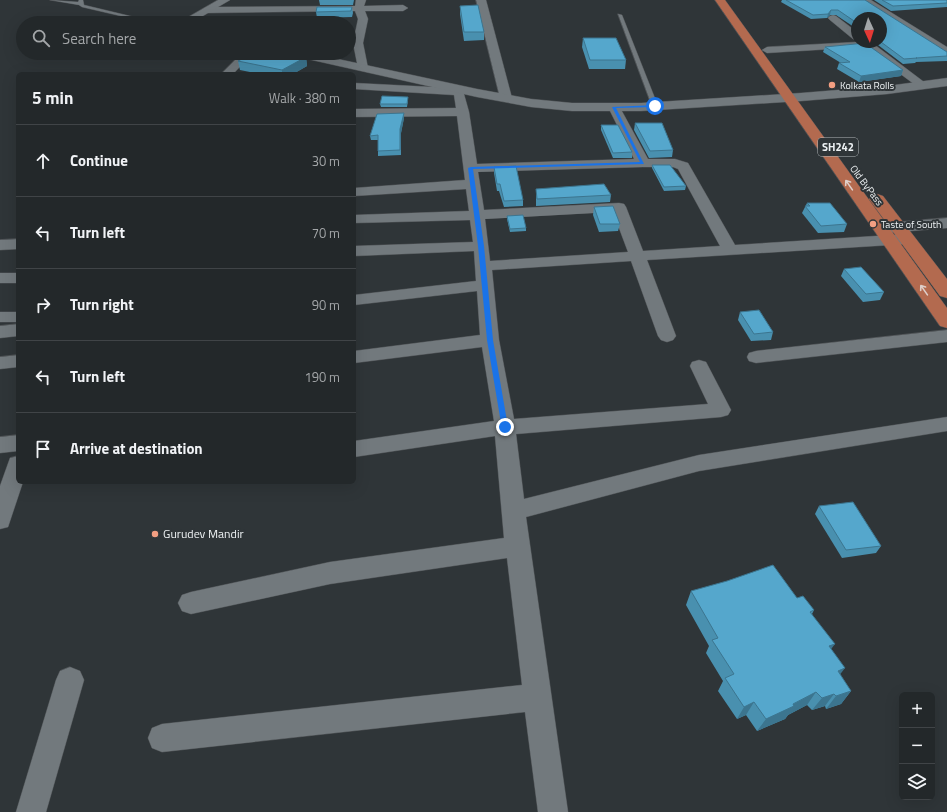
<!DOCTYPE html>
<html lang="en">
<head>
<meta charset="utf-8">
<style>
	body { margin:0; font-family:"Titillium Web",sans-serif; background:#2b3032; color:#f1f3f6 }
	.controls { position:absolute; right:12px; bottom:12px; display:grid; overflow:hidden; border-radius:6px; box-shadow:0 4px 16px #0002 }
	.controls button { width:36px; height:36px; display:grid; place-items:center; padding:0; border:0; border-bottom:1px solid #404447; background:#23282a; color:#f1f3f6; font:20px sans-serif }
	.compass { position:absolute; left:851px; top:12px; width:36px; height:36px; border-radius:50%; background:#23282a; box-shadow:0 4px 16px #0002; rotate:176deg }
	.stop { position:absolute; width:12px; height:12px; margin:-9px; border:3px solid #1a73e8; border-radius:50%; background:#fff }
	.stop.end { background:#1a73e8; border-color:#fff; box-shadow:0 1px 4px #0008 }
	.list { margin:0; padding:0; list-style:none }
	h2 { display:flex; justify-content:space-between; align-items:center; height:52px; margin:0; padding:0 16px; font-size:17px }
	h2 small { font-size:13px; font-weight:400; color:#a3a6a8 }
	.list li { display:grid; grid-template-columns:26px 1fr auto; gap:12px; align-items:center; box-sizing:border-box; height:72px; padding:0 16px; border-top:1px solid #404447 }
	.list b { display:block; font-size:15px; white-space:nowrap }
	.list em { font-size:13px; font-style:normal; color:#a3a6a8 }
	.icon { flex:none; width:22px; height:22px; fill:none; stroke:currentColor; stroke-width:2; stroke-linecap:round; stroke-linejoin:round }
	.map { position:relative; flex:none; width:947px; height:812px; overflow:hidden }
	.search { position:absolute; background:#23282a; box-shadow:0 4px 16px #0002; left:16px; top:16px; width:340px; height:44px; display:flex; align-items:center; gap:10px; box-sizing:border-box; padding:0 14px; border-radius:22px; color:#a3a6a8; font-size:15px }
	.panel { position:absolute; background:#23282a; box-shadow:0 4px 16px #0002; left:16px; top:72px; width:340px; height:412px; border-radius:6px }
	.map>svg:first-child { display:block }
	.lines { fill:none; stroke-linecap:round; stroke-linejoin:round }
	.lane-casing { stroke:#4f5356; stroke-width:1 }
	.street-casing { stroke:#4f5356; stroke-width:1 }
	.secondary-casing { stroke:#4f5356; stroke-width:1 }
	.primary-casing { stroke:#4f5356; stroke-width:1 }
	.lane { fill:#72797d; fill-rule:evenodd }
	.street { fill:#72797d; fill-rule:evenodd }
	.secondary { fill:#72797d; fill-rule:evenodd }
	.primary { fill:#b36a4f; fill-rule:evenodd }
	.wall { fill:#4990af }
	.shaded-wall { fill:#3c758f }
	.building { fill:#55a7cc; stroke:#3c758f }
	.oneway { stroke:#decfca }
	.route { fill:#1a73e8 }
	.poi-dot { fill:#f39f82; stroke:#2f3538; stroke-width:1.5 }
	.labels { text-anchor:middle; stroke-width:4; stroke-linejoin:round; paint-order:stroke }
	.far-poi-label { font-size:10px; fill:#edf1f3; stroke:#2f3538; text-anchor:start }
	.far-street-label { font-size:10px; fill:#edf1f3; stroke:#2f3538 }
	.shield { fill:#2f3538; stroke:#b4b9bb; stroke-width:1 }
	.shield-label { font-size:11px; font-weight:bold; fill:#edf1f3 }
	.poi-label { font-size:12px; fill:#edf1f3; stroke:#2f3538; text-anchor:start }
</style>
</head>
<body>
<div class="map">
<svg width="947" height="812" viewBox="0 0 947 812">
	<rect width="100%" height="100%" fill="#2f3538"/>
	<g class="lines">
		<g class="lane-casing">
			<g id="lane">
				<polygon points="50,0 78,2 79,0 83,0 84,5 159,23 151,23 82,7 79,5"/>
				<polygon points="618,14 622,15 658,106 657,107 652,106"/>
			</g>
		</g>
		<g class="street-casing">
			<g id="street">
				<polygon points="356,0 366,0 364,6 403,5 408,8 403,11 365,11 368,19 363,43 368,68 363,71 358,68 353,43 358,19 355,11 207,13 202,10 207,7 355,6"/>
				<polygon points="476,0 486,0 512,98 510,100 502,100 500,98"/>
				<polygon points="860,0 871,0 947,47 947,54"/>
				<polygon points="833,15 836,16 857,32 857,40 853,39 830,20 828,18 830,16"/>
				<polygon points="857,42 871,42 928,85 926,87 918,87 864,47 767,53 762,50 767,47"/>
				<polygon points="242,53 253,53 233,74 221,74"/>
				<path d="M 316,53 L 333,53 C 329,58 317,61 310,59 L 309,57 L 310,55 Z"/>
				<path d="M 354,83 L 453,88 L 458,86 L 462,87 L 469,112 L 477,164 L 634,159 L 608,107 L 610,104 L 618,104 L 648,159 L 675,159 L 688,163 L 735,245 L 907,234 L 912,236 L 915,239 L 912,242 L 907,244 L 647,260 L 676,336 L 673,340 L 667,342 L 661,340 L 658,336 L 631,261 L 492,270 L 499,340 L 514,419 L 708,404 L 690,366 L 692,362 L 699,360 L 706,362 L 731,410 L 728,415 L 721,417 L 516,434 L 524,499 L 699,455 L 947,417 L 947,431 L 699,471 L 526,517 L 568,812 L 538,812 L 525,712 L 162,752 L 152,748 L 148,738 L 152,728 L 162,724 L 522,685 L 507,558 L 330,584 L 191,614 L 182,611 L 178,603 L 182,595 L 191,592 L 330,562 L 504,538 L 495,436 L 354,457 L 354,441 L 494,421 L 482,347 L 354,363 L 354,351 L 480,335 L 477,291 L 354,305 L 354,295 L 476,281 L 474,251 L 354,256 L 354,246 L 473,242 L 470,220 L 354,223 L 354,215 L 469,211 L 466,189 L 354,196 L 354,188 L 465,180 L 457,116 L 354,117 L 354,109 L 456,108 L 454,95 L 354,89 ZM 643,167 L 673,167 L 678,169 L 720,246 L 643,251 L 626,207 L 624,204 L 619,203 L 484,210 L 478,172 ZM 613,212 L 628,252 L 490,261 L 485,219 Z"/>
				<polygon points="947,218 947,228 886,233 881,231 878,228 881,225 886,223"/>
				<polygon points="18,239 18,249 0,250 0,240"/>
				<rect x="0" y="273" width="18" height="10"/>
				<rect x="0" y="312" width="18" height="10"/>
				<polygon points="18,324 18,336 0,338 0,326"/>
				<polygon points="947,330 947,342 756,363 749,361 747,357 749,353 756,351"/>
				<polygon points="18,355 18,367 0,369 0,357"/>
				<polygon points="18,435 18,451 0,453 0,437"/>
				<polygon points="18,456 18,482 23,482 8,527 0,529 0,486 10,458"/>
				<polygon points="70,667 80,671 84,680 46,812 16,812 56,680 60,671"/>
			</g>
		</g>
		<g class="secondary-casing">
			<g id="secondary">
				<polygon points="218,0 230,0 191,23 178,23"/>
				<polygon points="288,53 310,53 477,89 531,99 572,103 641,103 801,93 887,86 947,78 947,86 887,94 801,101 641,111 572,111 531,107 477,97 294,56 290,55"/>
			</g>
		</g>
		<g class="primary-casing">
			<g id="primary">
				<polygon points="715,0 725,0 947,308 947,328 940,326"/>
				<polygon points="877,194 883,196 947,279 947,298 940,296 869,199 871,196"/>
			</g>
		</g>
		<use href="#lane" class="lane"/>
		<use href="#street" class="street"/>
		<use href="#secondary" class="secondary"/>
		<use href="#primary" class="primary"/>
	</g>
	<g class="wall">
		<polygon points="319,0 354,0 353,5 320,5"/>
		<polygon points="782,0 865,0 947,52 947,61 916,62 915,63 903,64 878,45 878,44 876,42 881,42 881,18 857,18 857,29 836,15 830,15 827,18 811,19 781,2"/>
		<polygon points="874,0 947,0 947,7 891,11"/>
		<polygon points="460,6 484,32 484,40 464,41 460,14"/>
		<polygon points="352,7 353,13 352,17 317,18 316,12"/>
		<polygon points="583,38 626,60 625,69 589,69 582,47"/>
		<polygon points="825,47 903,70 901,76 859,82 837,69 839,63 841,63 823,52"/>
		<polygon points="306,57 307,66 293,74 259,74 240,70 238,61"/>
		<polygon points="408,97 408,100 407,107 381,107 380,104"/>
		<polygon points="404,113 404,118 401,133 401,155 378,156 378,140 371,140 370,136"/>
		<polygon points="635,123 673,150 672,157 649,158 634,130"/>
		<polygon points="601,125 632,152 632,158 613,158 601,130"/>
		<polygon points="652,165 686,186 685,190 664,191 652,168"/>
		<polygon points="494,167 523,200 523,206 504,207 499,191 497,191 494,173"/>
		<polygon points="536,189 611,195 610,202 536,206"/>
		<polygon points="807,203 847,224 844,232 818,233 802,213"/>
		<polygon points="594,207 620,224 618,231 599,232 593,215"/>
		<polygon points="507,216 526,228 526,231 510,232 507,219"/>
		<polygon points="844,269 884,292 880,300 863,302 841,276"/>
		<polygon points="740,312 773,332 771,340 751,341 738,320"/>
		<polygon points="819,506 881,546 876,553 842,558 815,514"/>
		<polygon points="691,591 797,598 814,610 812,614 831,649 840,675 851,691 841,704 826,709 825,706 812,710 807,705 788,715 785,719 757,731 746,715 737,719 718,691 723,681 706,653 709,646 686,605"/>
	</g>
	<g class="shaded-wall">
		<polygon points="831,10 830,15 827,18 828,14"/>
		<polygon points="306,57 307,66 293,74 282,74 282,70"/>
		<polygon points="903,70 901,76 859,82 861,76"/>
		<polygon points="404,113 404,118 401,133 401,155 400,129"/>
		<polygon points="835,644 825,657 829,646"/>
		<polygon points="845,668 835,681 838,671"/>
		<polygon points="851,691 841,704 826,709 836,696"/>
		<polygon points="816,692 807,705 788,715 785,719 757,731 766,719"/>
		<polygon points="834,694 825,706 812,710 822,698"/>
		<polygon points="754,702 746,715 737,719 744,707"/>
	</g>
	<g class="building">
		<polygon points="786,0 865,0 947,52 947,56 916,58 917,58 904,59 881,42 881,41 882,41 881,40 881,18 857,18 857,23 838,10 831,10 828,14 813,15"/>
		<polygon points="882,0 947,0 947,3 893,6"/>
		<polygon points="478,5 484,32 464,32 460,6"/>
		<polygon points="317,7 352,7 351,11 316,12"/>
		<polygon points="583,38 616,38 626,60 590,60"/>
		<polygon points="865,43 903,70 861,76 839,63 850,62 825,47"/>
		<polygon points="254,53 286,53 306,57 282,70 238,61"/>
		<polygon points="382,96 408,97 407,104 380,104"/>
		<polygon points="404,113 400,129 400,150 378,151 378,135 370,136 377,114"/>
		<polygon points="635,123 662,123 673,150 650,151"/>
		<polygon points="601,125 618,125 632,152 613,153"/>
		<polygon points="652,165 670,165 686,186 664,187"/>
		<polygon points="516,166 523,200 504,201 500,184 497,184 494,167"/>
		<polygon points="604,184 611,195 537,199 536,189"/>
		<polygon points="807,203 830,203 847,224 821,226 805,206 810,206"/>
		<polygon points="613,206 620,224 600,224 594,207"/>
		<polygon points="523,215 526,228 510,229 507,216"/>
		<polygon points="861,267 884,292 866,294 844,269"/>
		<polygon points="759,310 773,332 754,334 740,312"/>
		<polygon points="853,502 881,546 846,550 819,506"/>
		<polygon points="773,565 797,598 803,596 814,610 810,612 835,644 829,646 845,668 838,671 851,691 836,696 834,694 822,698 816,692 793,704 794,706 766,719 754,702 744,707 725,678 734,674 712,640 718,638 691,591 727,581"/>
	</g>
	<defs><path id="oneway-shaft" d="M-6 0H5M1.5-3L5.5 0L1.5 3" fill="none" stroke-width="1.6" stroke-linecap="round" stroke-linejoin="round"/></defs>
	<g class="oneway">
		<use href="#oneway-shaft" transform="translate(849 185) rotate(-125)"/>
		<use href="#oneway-shaft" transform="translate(924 290) rotate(-125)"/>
	</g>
	<polygon class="route" points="655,105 656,107 616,108 644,164 473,169 484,246 493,340 508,427 505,429 502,429 487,340 478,246 468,168 471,167 640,162 612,107"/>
	<g class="poi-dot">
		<circle cx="832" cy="85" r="4"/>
		<circle cx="873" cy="224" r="4"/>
		<circle cx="155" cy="534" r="4"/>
	</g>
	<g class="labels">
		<g class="far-poi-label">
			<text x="840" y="89">Kolkata Rolls</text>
			<text x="881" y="228">Taste of South</text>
		</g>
		<g class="far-street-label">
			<text transform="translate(867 185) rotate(53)" y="4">Old ByPass</text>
		</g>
		<rect class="shield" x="818" y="138" width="40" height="18" rx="3"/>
		<g class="shield-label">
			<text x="838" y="151">SH242</text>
		</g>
		<g class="poi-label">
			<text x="163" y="538">Gurudev Mandir</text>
		</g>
	</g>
</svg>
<div class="controls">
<button>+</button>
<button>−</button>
<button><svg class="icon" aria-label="layers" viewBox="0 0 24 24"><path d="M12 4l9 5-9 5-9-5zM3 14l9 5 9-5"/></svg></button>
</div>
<svg class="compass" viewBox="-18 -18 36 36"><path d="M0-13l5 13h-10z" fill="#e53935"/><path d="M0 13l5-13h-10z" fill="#a3a6a8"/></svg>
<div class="stop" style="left:655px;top:106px"></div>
<div class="stop end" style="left:505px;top:427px"></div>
<div class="search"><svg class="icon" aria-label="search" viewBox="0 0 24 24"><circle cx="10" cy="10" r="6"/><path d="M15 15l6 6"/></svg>Search here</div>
<section class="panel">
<h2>5 min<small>Walk · 380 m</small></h2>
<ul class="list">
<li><svg class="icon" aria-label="ahead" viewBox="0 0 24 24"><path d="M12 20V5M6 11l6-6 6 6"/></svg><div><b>Continue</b></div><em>30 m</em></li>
<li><svg class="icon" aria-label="left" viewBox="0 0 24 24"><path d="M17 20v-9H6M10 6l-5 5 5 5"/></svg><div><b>Turn left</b></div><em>70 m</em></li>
<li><svg class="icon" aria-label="right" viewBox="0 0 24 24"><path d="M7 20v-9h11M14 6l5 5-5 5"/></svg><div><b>Turn right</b></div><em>90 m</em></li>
<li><svg class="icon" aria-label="left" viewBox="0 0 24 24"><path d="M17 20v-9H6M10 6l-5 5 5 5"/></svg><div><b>Turn left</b></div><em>190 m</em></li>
<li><svg class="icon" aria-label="arrive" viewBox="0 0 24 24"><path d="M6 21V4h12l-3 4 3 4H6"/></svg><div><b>Arrive at destination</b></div></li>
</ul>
</section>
</div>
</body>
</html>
